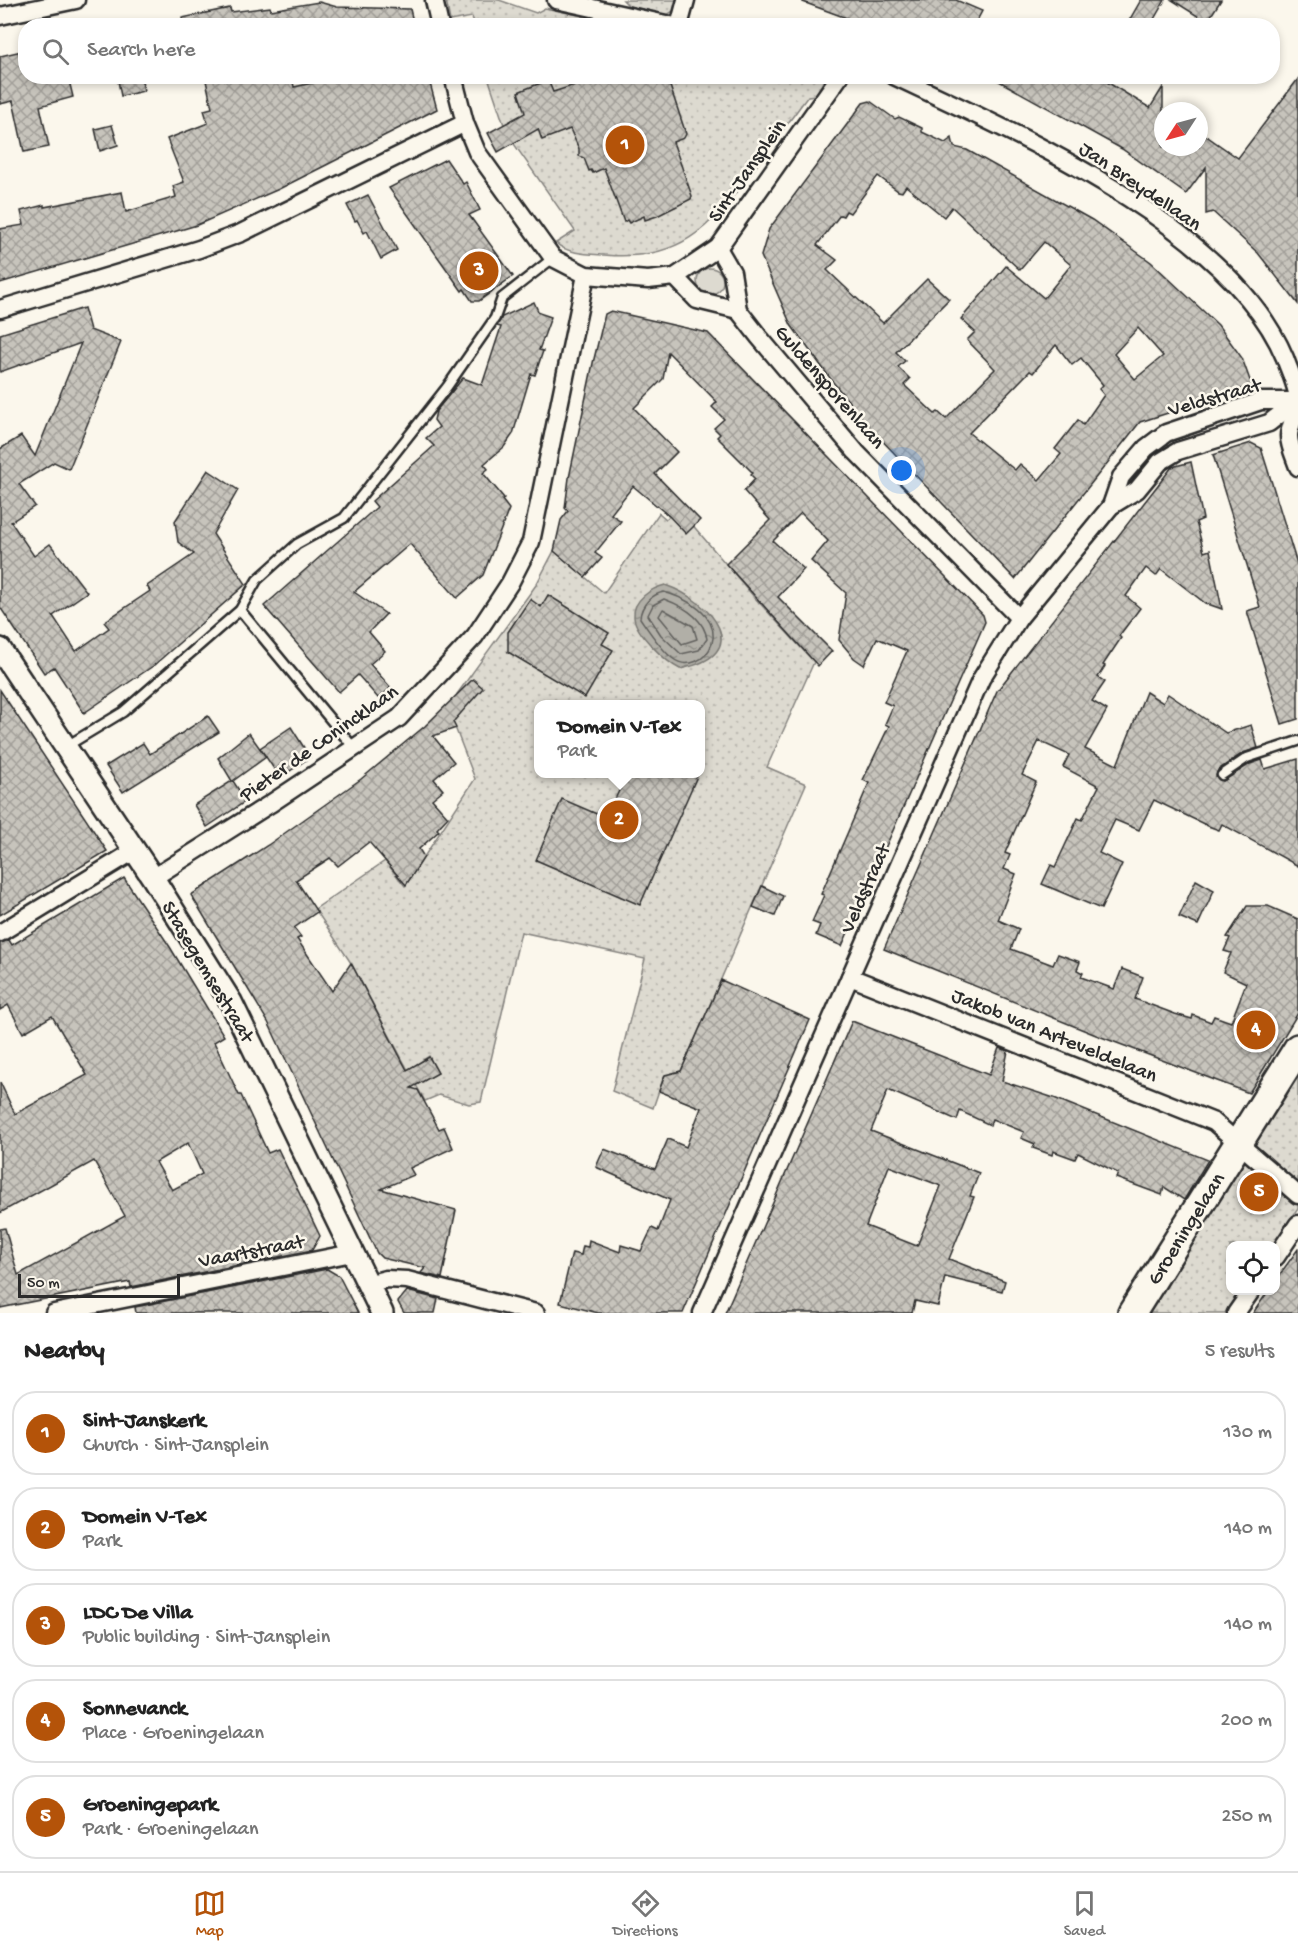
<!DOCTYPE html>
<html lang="en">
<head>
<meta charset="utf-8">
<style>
	body { margin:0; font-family:"Gochi Hand",sans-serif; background:#f2f2f2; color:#222 }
	.controls { position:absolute; right:18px; bottom:18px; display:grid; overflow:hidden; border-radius:12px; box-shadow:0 3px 9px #0003 }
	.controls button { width:54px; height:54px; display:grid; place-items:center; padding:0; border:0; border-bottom:2px solid #e0e0e0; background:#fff; color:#222; font:30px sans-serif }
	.compass { position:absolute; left:1154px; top:102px; width:54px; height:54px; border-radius:50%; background:#fff; box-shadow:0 3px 9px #0003; rotate:234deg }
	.scale { position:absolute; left:18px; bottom:15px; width:162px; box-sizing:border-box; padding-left:6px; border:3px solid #2b2b2b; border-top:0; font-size:16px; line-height:21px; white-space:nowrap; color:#2b2b2b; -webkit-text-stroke:4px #fbf7ec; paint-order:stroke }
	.you { position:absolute; left:902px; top:471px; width:21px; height:21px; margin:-15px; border:4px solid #fff; border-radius:50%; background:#1a73e8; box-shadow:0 0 0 9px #1a73e833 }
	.badge { display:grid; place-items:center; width:39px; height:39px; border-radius:50%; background:#b45309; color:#fff; font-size:20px; font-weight:700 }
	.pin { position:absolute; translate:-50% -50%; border:3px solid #fff; box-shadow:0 2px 6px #0006 }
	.popup { position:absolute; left:534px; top:700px; width:171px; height:78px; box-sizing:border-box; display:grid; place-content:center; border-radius:12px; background:#fff; filter:drop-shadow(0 2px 4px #0005); font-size:20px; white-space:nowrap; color:#767676 }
	.popup b { font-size:22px; color:#222 }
	.popup::after { content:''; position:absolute; left:50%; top:100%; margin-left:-12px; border:12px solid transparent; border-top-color:#fff }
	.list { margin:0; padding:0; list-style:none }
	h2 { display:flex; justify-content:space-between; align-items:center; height:78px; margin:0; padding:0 24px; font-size:26px }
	h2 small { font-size:20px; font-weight:400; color:#767676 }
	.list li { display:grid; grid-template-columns:39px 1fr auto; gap:18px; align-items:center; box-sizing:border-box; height:84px; margin:0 12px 12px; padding:0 12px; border:2px solid #e0e0e0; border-radius:24px }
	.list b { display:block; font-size:22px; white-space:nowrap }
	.list p { margin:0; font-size:20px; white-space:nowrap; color:#767676 }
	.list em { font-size:20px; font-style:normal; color:#767676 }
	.icon { flex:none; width:33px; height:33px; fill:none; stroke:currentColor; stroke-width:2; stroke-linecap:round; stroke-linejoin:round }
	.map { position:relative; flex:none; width:1298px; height:1313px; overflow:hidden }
	.search { position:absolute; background:#fff; box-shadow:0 3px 9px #0003; left:18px; right:18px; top:18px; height:66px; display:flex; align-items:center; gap:15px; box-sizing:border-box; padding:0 21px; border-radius:24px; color:#767676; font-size:22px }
	.sheet { height:558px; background:#fff }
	nav { display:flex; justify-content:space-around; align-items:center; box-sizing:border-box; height:84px; border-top:2px solid #e0e0e0; background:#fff; font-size:16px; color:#767676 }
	nav a { display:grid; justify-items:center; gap:3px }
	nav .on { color:#b45309 }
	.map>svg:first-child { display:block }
	.green { fill:#dddad0; stroke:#84827e; stroke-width:1.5 }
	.park { fill:url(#park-dots); stroke:#84827e; stroke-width:1.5; fill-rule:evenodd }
	.water { fill:url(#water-ripples); stroke:#7b7a75; stroke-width:1.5 }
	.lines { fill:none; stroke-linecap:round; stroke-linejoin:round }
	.shore { stroke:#61605d; stroke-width:1.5 }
	.building { fill:url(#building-cross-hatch); stroke:#2b2b2b; stroke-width:1.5; fill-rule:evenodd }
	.service-casing { stroke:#2b2b2b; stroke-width:13 }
	.minor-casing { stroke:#2b2b2b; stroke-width:21 }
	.tertiary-casing { stroke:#2b2b2b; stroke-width:26 }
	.primary-casing { stroke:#2b2b2b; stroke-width:32 }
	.service { stroke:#fbf7ec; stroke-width:8 }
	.minor { stroke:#fbf7ec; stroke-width:16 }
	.tertiary { stroke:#fbf7ec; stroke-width:21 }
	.primary { stroke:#fbf7ec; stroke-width:27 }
	.labels { text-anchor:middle; stroke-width:5; stroke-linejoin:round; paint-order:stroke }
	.street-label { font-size:21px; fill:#2b2b2b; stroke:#fbf7ec }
</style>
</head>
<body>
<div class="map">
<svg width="1298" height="1313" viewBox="0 0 1298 1313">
	<defs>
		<pattern id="park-dots" width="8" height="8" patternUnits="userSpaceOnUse" patternTransform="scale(1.5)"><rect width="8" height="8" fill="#dddad0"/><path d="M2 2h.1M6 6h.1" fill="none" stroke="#bebbb3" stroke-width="1.8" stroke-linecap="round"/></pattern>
		<pattern id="water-ripples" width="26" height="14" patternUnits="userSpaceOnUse" patternTransform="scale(1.5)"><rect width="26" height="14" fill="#b1afa7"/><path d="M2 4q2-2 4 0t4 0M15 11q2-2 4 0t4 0" fill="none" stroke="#908f88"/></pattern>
		<pattern id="building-cross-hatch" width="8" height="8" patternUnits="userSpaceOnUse" patternTransform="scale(1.5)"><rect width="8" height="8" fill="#c7c4bc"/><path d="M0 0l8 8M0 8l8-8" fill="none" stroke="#a29f99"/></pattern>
	</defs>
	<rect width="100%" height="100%" fill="#fbf7ec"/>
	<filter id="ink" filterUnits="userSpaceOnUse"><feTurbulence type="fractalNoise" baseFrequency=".0167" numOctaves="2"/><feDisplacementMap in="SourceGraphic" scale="12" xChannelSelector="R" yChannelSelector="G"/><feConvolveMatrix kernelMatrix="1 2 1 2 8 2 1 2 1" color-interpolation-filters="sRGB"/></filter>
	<g filter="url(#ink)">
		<circle class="green" cx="710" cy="281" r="13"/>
		<g class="park">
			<polygon points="446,0 499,0 536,13 545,8 625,25 475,25 472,17 450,21"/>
			<polygon points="623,0 678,0 675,10 667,15 629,6"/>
			<path d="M 826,76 L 816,95 L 808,96 C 789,122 770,147 751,173 C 709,229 679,262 604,255 C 590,254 567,254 556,243 L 575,231 L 507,134 L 488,77 Z"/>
			<path d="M 678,508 L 755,598 L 814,662 L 767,767 L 806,784 L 681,1071 L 664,1076 L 653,1108 L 612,1091 L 645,959 L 521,932 L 481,1102 L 469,1104 L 439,1095 L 425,1101 L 416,1085 L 438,1073 L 429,1056 L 408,1070 L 351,963 L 315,909 L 385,861 L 405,886 L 475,779 L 453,722 L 463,710 L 457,694 L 536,585 L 554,551 L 604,593 L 659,513 L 666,519 ZM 538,704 L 700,704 L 700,774 L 538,774 Z"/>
			<polygon points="1298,1065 1298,1209 1272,1245 1230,1246 1230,1290 1240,1291 1225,1313 1144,1313"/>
		</g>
		<path class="water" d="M 665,585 C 712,601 756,654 680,669 C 666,662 635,633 634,617 C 632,600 652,588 665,585 Z"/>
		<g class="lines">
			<g class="shore">
				<path d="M 664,592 C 751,618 702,682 672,658 C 659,647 649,631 640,618 C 641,605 652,594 664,592 Z"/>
				<path d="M 664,599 C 683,606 704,618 707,639 L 699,650 L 681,654 L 661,635 L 648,615 L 653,605 Z"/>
				<polygon points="663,609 693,626 697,639 682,644 659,616"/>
			</g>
		</g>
		<g class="building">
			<polygon points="804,0 956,0 982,11 974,26 868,26 803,2"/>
			<polygon points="1141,0 1165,0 1150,26 1126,26"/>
			<polygon points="1172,0 1221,0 1207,22"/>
			<polygon points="319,2 337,7 410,9 414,26 183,26 182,18 230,8 231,12 270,7 271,10"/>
			<polygon points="26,50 26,76 68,76 73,97 40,106 49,147 24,152 13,101 0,104 0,56"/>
			<polygon points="117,76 141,76 144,91 121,96"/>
			<polygon points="205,76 292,76 294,87 343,76 428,76 437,109 279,189 197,225 0,283 0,229 24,225 21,211 44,205 44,207 122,192 126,212 176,197 173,186 184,182 167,139 208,123 204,110 212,108"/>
			<polygon points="582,76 661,76 664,85 670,86 686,134 684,138 673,142 692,196 691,199 657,216 645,220 644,216 629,223 627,220 624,222 604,168 593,173 591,170 589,171 584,158 579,156 579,149 570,129 542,140 538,129 498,152 488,133 525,113 518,92 548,80 553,92 578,84"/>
			<polygon points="990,76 1097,76 1150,108 1163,87 1163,147 1199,147 1199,131 1238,158 1298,79 1298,304 1258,253 1213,212 1206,214 1206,167 1186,194 1122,149"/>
			<path d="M 870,101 L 895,119 L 899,117 L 922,128 L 922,132 L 945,143 L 952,138 L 954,147 L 967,150 L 1092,220 L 1151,262 L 1218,325 L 1242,358 L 1252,386 L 1140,422 L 1015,579 L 872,430 L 833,382 L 791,325 L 761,256 L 769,229 L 863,103 ZM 878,176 L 898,191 L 902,192 L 906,186 L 944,217 L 952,207 L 1020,270 L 1044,242 L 1071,265 L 1044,298 L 1006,266 L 961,319 L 975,332 L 967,340 L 995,369 L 946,419 L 938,412 L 935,414 L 904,385 L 910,379 L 898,367 L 905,361 L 896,352 L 949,299 L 927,279 L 883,323 L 827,270 L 837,260 L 817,245 L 840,215 L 843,216 L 846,211 L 850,213 ZM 1138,328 L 1163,356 L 1135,379 L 1114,354 ZM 1056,345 L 1072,365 L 1081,358 L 1103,385 L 1099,389 L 1104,395 L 1083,425 L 1078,420 L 1055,449 L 1061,454 L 1039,480 L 1020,464 L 1015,470 L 969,433 L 1030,371 L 1033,373 Z"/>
			<polygon points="112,125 118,145 100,151 95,129"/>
			<polygon points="446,159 463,184 466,182 480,210 469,215 513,276 479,301 472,301 464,289 462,291 389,188"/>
			<polygon points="368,195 397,250 381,259 367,231 364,233 357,220 355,221 347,205"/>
			<polygon points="534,302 539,313 551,317 539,350 543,351 535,375 531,374 513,434 504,447 484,464 488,469 483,473 504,498 502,500 509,509 483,575 457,598 410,544 354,592 386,614 369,632 385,651 370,664 391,688 378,698 358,675 339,692 264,606 377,507 372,501 434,446 426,438 439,427 434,420 436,411 463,378 482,385 501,327 497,326 502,317"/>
			<polygon points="84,308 90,330 121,342 69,469 54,462 19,484 35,506 11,522 34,556 50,544 87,592 53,616 76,651 109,628 104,622 150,591 147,586 194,554 178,542 175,521 208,470 238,490 213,534 246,584 153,666 84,713 54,667 44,673 0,607 0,449 21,436 35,456 81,343 0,372 0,334"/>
			<polygon points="611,311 708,333 983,615 985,622 842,946 816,935 820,925 812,922 824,895 821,894 869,783 863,780 889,726 885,724 893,706 884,702 907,651 877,638 864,665 854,658 839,640 846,593 811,561 828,541 801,513 773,541 804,569 778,597 832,651 818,666 726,564 770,520 744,491 755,479 751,475 753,473 717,437 720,434 714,428 724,419 712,407 717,402 668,352 663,379 634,408 677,452 655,474 700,520 686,534 669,516 633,486 611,514 621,521 595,553 602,558 585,577 554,551 561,520 568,511 565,508 569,478 593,363 605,314"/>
			<polygon points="1251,443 1261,448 1298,567 1298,719 1282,724 1247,611 1260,607 1213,455"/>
			<polygon points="1191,462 1203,519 1196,522 1204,552 1210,550 1222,609 1205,603 1161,569 1156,576 1146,568 1126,596 1140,608 1119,636 1121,638 1103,665 1105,666 1098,677 1105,682 1092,701 1107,710 1085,749 1117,765 1146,692 1163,703 1168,694 1226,733 1251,725 1258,748 1243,753 1218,770 1216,776 1223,781 1250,764 1262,760 1265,769 1298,759 1298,866 1222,824 1219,830 1208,826 1154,800 1139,830 1115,820 1099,853 1122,864 1101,909 1042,884 1051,865 1055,867 1078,818 1082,820 1099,786 1063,767 1069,755 1039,741 1022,775 1036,782 1005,853 1010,855 1004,869 1016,874 998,920 1019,929 1011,949 1053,965 1058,954 1080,962 1077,970 1083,973 1081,977 1114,989 1122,969 1143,977 1135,999 1175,1014 1192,1019 1193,1015 1211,1022 1214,1016 1231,1022 1246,983 1223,972 1231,953 1224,951 1230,938 1227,937 1247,906 1268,906 1298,919 1298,1013 1249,1093 1096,1035 884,949 997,691 1172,467"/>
			<polygon points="548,595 609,633 602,644 613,650 585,698 508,652 508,632 530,599 541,607"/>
			<polygon points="473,679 483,688 453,722 456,728 433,736 454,762 434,779 443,790 432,799 448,817 437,829 439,831 419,849 424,857 406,885 369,842 338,866 330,858 296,880 317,912 294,928 301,937 297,939 332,991 351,963 407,1070 429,1057 438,1073 411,1088 418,1090 439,1129 444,1127 453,1148 410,1168 414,1175 381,1189 456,1210 442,1278 421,1273 425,1268 382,1258 377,1253 268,1022 191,895 268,845 361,779 425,726"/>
			<polygon points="0,690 107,851 0,915"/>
			<polygon points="208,716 219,732 123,792 106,766 143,743 150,754"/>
			<polygon points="291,727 310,757 280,778 260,748"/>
			<polygon points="249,733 266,757 233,781 246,801 207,827 194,805 232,781 218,758"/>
			<polygon points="627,774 698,774 640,905 536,860 562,799 606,818"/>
			<path d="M 124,878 L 170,947 L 224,1036 L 214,1042 L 239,1095 L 241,1095 L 268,1153 L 278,1149 L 320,1236 L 312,1250 L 131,1287 L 130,1282 L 0,1308 L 0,1229 L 5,1228 L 18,1275 L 125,1216 L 94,1161 L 0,1213 L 0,1082 L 15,1114 L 87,1075 L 52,1016 L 23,1033 L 8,1005 L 0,1010 L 0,943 L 9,940 L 12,945 ZM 188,1143 L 202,1174 L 172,1190 L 156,1162 Z"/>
			<polygon points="1196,880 1214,890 1198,925 1179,917"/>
			<polygon points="762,886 783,896 775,916 753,907"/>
			<polygon points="721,980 810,1020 683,1313 598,1313 560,1303 572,1253 581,1255 583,1246 588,1247 589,1240 620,1252 621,1245 641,1251 652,1228 658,1231 670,1200 596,1167 604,1149 655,1169 668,1139 686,1147 701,1108 659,1091 665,1075 681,1071"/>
			<path d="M 852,1021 L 989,1075 L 999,1048 L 1008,1051 L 1002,1081 L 1054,1098 L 1208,1160 L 1184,1200 L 1164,1187 L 1162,1195 L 1116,1178 L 1118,1173 L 1078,1153 L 1075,1159 L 1053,1151 L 1052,1155 L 1033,1148 L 1035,1144 L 1021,1138 L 1024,1132 L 992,1119 L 990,1125 L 960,1111 L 957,1120 L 888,1090 L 871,1131 L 979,1173 L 970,1196 L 974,1197 L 949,1259 L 1005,1281 L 1002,1291 L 945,1277 L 938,1306 L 915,1301 L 912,1313 L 725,1313 ZM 889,1166 L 941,1186 L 917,1246 L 866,1226 Z"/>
			<polygon points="1298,1249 1298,1313 1253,1313 1269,1290 1275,1290 1275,1281"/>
			<polygon points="327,1269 339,1276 358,1313 136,1313 135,1307"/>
			<polygon points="407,1291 438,1299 435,1313 404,1313 398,1302"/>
		</g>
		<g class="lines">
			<g class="service-casing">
				<g id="service">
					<polyline points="240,610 354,748"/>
					<polyline points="65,747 123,712 240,610 257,580 297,544 344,518 447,387 495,318 502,298 553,258"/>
					<polyline points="1222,775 1247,758 1298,741"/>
				</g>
			</g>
			<g class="minor-casing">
				<g id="minor">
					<polyline points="434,0 440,26"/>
					<polyline points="556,0 675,26"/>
					<polyline points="0,16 76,0"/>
					<polyline points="679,26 686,0"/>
					<polyline points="453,76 465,123 477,152 553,258 586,275 648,280 675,277 718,248 840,76"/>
					<path d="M 894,76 C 1015,133 1231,227 1285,358 C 1289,370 1298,388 1298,401 C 1298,413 1289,425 1289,436 C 1289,446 1295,458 1298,467"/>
					<polyline points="718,248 732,272 738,310 759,337 856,452 1019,618"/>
					<polyline points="675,277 697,300 738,310"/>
					<polyline points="0,309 199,249 241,233 465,123"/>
					<polyline points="1111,506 1121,477 1146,448 1166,433 1261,401 1298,401"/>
					<polyline points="153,878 270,804 399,718 475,636 510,583 531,542 586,275"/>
					<polyline points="0,933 134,851"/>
					<polyline points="850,977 1214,1122 1298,1195"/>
					<polyline points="1276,1257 1298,1224"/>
					<polyline points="367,1284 386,1279 407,1280 536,1313"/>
					<polyline points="54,1313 352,1253"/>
					<polyline points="702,1313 981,679 1019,618 1111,506 1137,490 1160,462 1178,451 1269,423 1298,400"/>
					<polyline points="1236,1313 1252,1290"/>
				</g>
			</g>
			<g class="tertiary-casing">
				<polyline id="tertiary" points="0,649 153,878 231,1002 382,1313"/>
			</g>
			<g class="primary-casing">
				<polyline id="primary" points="1132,1313 1298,1048"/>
			</g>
			<use href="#service" class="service"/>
			<use href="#minor" class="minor"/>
			<use href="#tertiary" class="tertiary"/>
			<use href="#primary" class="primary"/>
		</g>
	</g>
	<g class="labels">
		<g class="street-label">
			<text transform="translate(746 170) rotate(-55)" y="7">Sint-Jansplein</text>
			<text transform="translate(1141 185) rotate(34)" y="7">Jan Breydellaan</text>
			<text transform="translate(831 386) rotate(49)" y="7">Guldensporenlaan</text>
			<text transform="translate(1214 396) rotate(-16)" y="7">Veldstraat</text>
			<text transform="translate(318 742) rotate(-35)" y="7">Pieter de Conincklaan</text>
			<text transform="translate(864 888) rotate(-66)" y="7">Veldstraat</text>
			<text transform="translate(209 971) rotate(59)" y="7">Stasegemsestraat</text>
			<text transform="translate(1055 1034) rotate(22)" y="7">Jakob van Arteveldelaan</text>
			<text transform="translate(1185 1228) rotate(-58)" y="7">Groeningelaan</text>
			<text transform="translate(251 1250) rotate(-11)" y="7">Vaartstraat</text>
		</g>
	</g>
</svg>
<div class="controls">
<button><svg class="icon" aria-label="locate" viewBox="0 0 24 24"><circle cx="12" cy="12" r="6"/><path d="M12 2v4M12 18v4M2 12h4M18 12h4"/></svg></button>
</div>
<svg class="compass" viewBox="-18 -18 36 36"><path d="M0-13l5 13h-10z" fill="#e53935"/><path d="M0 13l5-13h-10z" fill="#767676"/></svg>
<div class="scale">50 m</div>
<div class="you"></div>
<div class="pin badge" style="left:625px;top:145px">1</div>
<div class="pin badge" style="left:619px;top:820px">2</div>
<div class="popup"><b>Domein V-Tex</b>Park</div>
<div class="pin badge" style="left:479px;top:271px">3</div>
<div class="pin badge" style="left:1256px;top:1030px">4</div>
<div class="pin badge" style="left:1259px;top:1192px">5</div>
<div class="search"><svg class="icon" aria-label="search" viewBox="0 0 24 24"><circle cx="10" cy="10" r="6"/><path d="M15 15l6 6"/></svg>Search here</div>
</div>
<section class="sheet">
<h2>Nearby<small>5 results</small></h2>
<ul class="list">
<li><span class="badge">1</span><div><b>Sint-Janskerk</b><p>Church · Sint-Jansplein</p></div><em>130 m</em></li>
<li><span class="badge">2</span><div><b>Domein V-Tex</b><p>Park</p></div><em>140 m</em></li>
<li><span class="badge">3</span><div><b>LDC De Villa</b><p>Public building · Sint-Jansplein</p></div><em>140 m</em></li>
<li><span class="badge">4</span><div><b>Sonnevanck</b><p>Place · Groeningelaan</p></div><em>200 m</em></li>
<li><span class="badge">5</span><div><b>Groeningepark</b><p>Park · Groeningelaan</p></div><em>250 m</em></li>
</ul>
</section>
<nav>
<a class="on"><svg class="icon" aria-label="map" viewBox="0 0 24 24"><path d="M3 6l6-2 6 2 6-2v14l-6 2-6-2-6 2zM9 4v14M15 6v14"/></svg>Map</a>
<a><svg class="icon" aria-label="directions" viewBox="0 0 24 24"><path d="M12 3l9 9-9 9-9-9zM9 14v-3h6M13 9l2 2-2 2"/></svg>Directions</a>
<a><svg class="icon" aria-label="saved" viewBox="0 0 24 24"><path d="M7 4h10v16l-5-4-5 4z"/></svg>Saved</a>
</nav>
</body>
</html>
